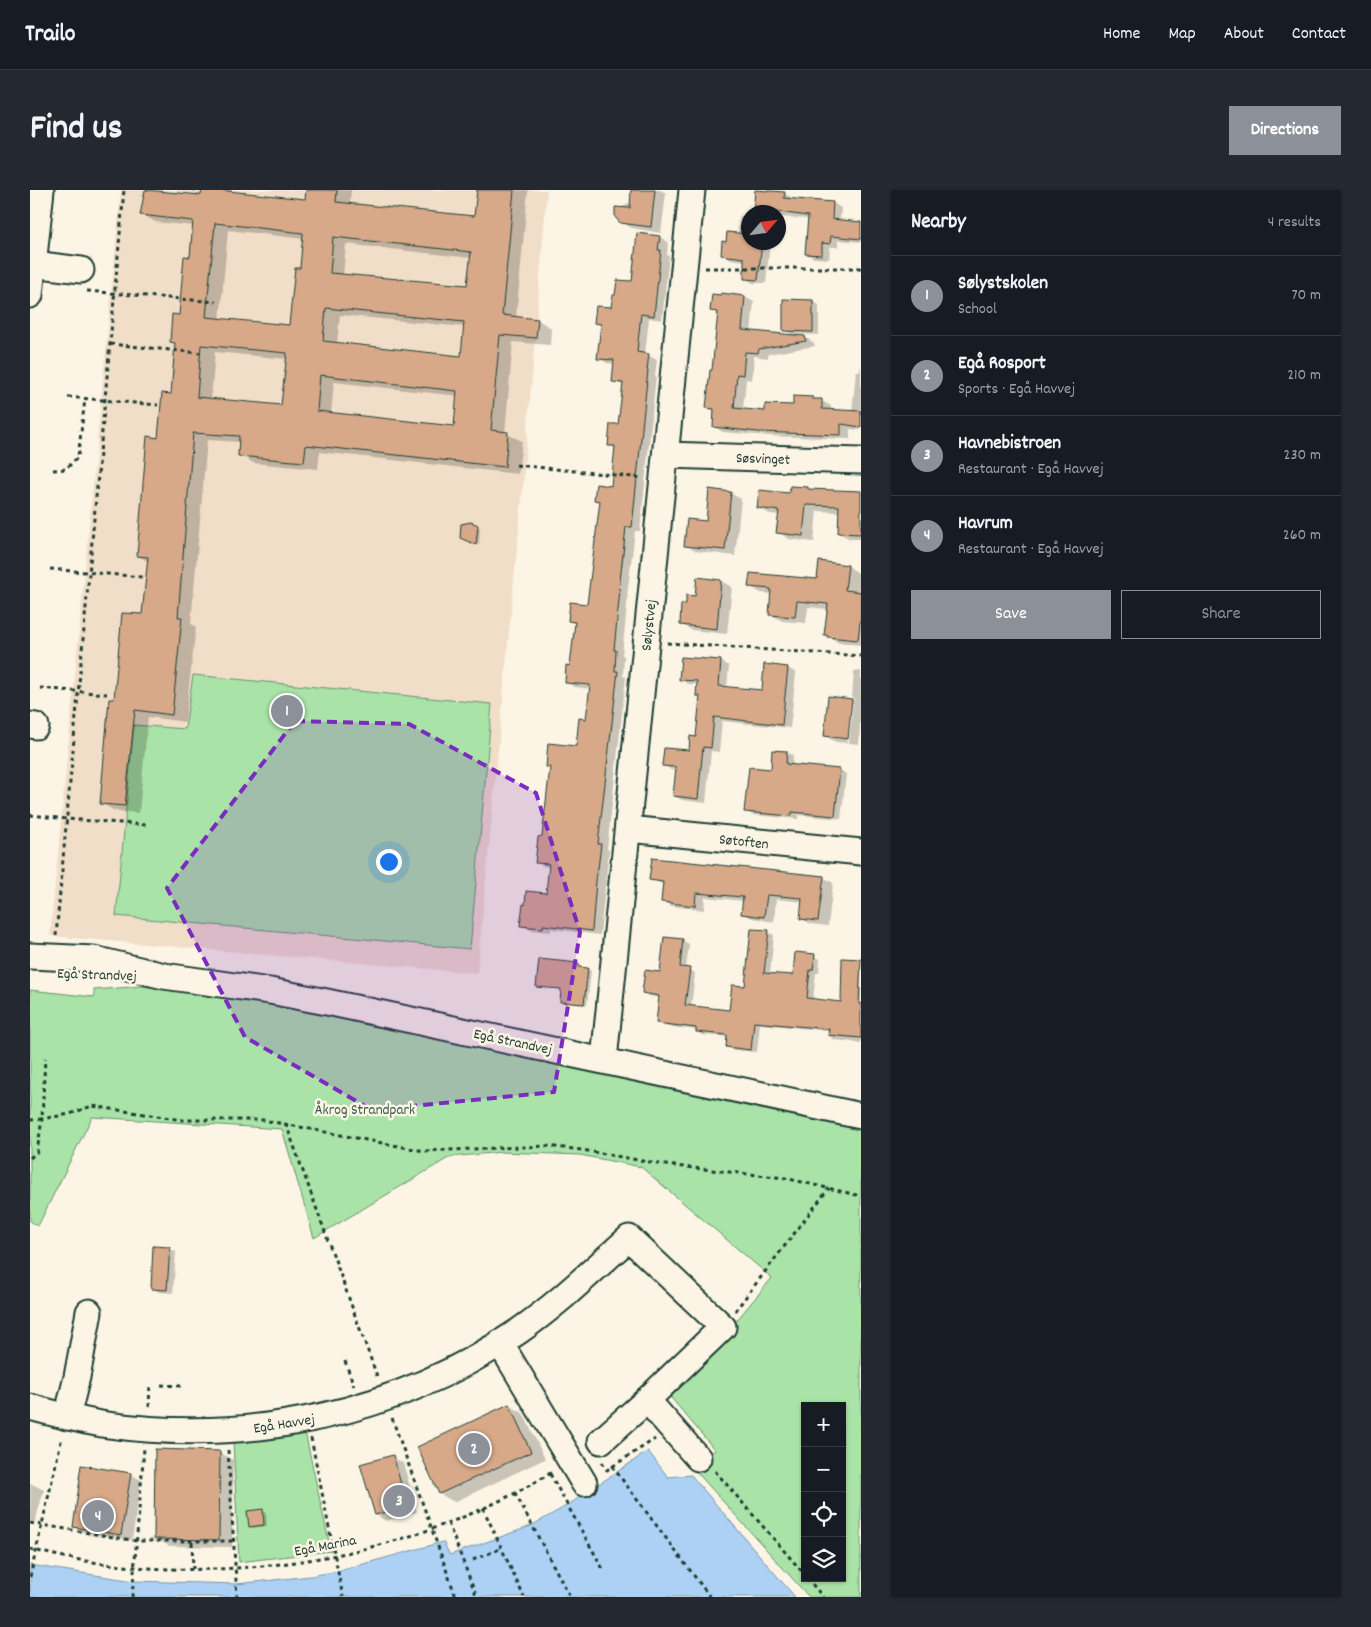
<!DOCTYPE html>
<html lang="en">
<head>
<meta charset="utf-8">
<style>
	body { margin:0; font-family:Dekko,sans-serif; background:#242831; color:#f1f3f6 }
	.controls { position:absolute; right:15px; bottom:15px; display:grid; overflow:hidden; border-radius:0px; box-shadow:0 1px 4px #0004 }
	.controls button { width:45px; height:45px; display:grid; place-items:center; padding:0; border:0; border-bottom:1px solid #363941; background:#171b24; color:#f1f3f6; font:25px sans-serif }
	.compass { position:absolute; left:711px; top:15px; width:45px; height:45px; border-radius:50%; background:#171b24; box-shadow:0 1px 4px #0004; rotate:62deg }
	.you { position:absolute; left:358px; top:671px; width:18px; height:18px; margin:-12px; border:4px solid #fff; border-radius:50%; background:#1a73e8; box-shadow:0 0 0 8px #1a73e833 }
	.badge { display:grid; place-items:center; width:32px; height:32px; border-radius:50%; background:#8c9099; color:#fff; font-size:16px; font-weight:700 }
	.pin { position:absolute; translate:-50% -50%; border:2px solid #fff; box-shadow:0 1px 5px #0006 }
	.list { margin:0; padding:0; list-style:none }
	h2 { display:flex; justify-content:space-between; align-items:center; height:65px; margin:0; padding:0 20px; font-size:21px }
	h2 small { font-size:16px; font-weight:400; color:#9ea1a6 }
	.list li { display:grid; grid-template-columns:32px 1fr auto; gap:15px; align-items:center; box-sizing:border-box; height:80px; padding:0 20px; border-top:1px solid #363941 }
	.list b { display:block; font-size:19px; white-space:nowrap }
	.list p { margin:0; font-size:16px; white-space:nowrap; color:#9ea1a6 }
	.list em { font-size:16px; font-style:normal; color:#9ea1a6 }
	.actions { display:flex; gap:10px; padding:15px 20px }
	.actions a { flex:1; padding:11px 0; border:1px solid #8c9099; border-radius:0px; text-align:center; font-size:18px; color:#8c9099 }
	.actions .main { background:#8c9099; color:#fff }
	.icon { flex:none; width:28px; height:28px; fill:none; stroke:currentColor; stroke-width:2; stroke-linecap:round; stroke-linejoin:round }
	.map { position:relative; flex:none; width:831px; height:1407px; overflow:hidden; border-radius:0px }
	header { display:flex; align-items:center; gap:30px; box-sizing:border-box; height:70px; padding:0 25px; background:#171b24; border-bottom:1px solid #363941 }
	header strong { font-size:24px }
	nav { display:flex; gap:28px; margin-inline-start:auto; font-size:18px }
	.intro { display:flex; align-items:center; justify-content:space-between; box-sizing:border-box; height:120px; padding:0 30px }
	h1 { margin:0; font-size:35px }
	.button { padding:12px 22px; border-radius:0px; background:#8c9099; color:#fff; font-size:18px; font-weight:700 }
	main { display:flex; gap:30px; padding:0 30px }
	aside { flex:1; background:#171b24; border-radius:0px; box-shadow:0 1px 4px #0004 }
	.map>svg:first-child { display:block }
	.built { fill:#f1dec9 }
	.green { fill:#aae3a7; stroke:#64906e; fill-rule:evenodd }
	.water { fill:#add1f5; stroke:#7496a8 }
	.shadow { fill:#0003; fill-rule:evenodd }
	.building { fill:#d7a989; stroke:#1f3d34; fill-rule:evenodd }
	.lines { fill:none; stroke-linecap:round; stroke-linejoin:round }
	.minor-casing { stroke:#1f3d34; stroke-width:29 }
	.path { stroke:#1f3d34; stroke-width:3; stroke-dasharray:4 4; stroke-linecap:butt }
	.minor { stroke:#fcf5e5; stroke-width:25 }
	.marked { fill:#7b2cbf; fill-opacity:0.2; stroke:#7b2cbf; stroke-width:4; stroke-dasharray:10 6; stroke-linejoin:round }
	.labels { text-anchor:middle; stroke-width:5; stroke-linejoin:round; paint-order:stroke }
	.street-label { font-size:15px; fill:#1f3d34; stroke:#fcf5e5 }
	.park-label { font-size:15px; fill:#3b5e4b; stroke:#fcf5e5 }
</style>
</head>
<body>
<header>
<strong>Trailo</strong>
<nav><a>Home</a><a>Map</a><a>About</a><a>Contact</a></nav>
</header>
<div class="intro"><h1>Find us</h1><a class="button">Directions</a></div>
<main>
<div class="map">
<svg width="831" height="1407" viewBox="0 0 831 1407">
	<rect width="100%" height="100%" fill="#fcf5e5"/>
	<filter id="ink" filterUnits="userSpaceOnUse"><feTurbulence type="fractalNoise" baseFrequency=".02" numOctaves="2"/><feDisplacementMap in="SourceGraphic" scale="10" xChannelSelector="R" yChannelSelector="G"/><feConvolveMatrix kernelMatrix="1 2 1 2 8 2 1 2 1" color-interpolation-filters="sRGB"/></filter>
	<g filter="url(#ink)">
		<polygon class="built" points="91,0 517,0 493,296 447,783 20,746"/>
		<g class="green">
			<polygon points="163,485 462,514 440,759 86,726 104,535 155,539"/>
			<path d="M 112,796 L 237,813 L 294,824 L 831,938 L 831,1407 L 779,1407 L 663,1278 L 685,1260 L 637,1203 L 692,1148 L 742,1088 L 611,977 L 550,965 L 472,962 L 420,967 L 284,1048 L 252,939 L 62,927 L 8,1036 L 0,1031 L 0,800 L 64,807 L 64,800 ZM 775,1216 L 812,1216 L 812,1388 L 775,1388 Z"/>
			<polygon points="275,1242 301,1361 209,1372 203,1251"/>
		</g>
		<polygon class="water" points="618,1261 638,1287 661,1285 765,1407 0,1407 0,1375 104,1391 206,1394 281,1386 308,1381 413,1352 420,1365 501,1336 538,1315"/>
		<g class="shadow">
			<path d="M 173,0 L 202,0 L 201,3 L 276,11 L 277,0 L 321,0 L 320,15 L 445,27 L 448,0 L 498,0 L 486,128 L 508,130 L 521,138 L 520,155 L 483,152 L 475,243 L 492,251 L 488,284 L 290,262 L 288,279 L 223,273 L 210,265 L 210,252 L 177,250 L 161,434 L 166,436 L 155,532 L 118,527 L 109,623 L 85,621 L 71,613 L 85,511 L 113,426 L 119,372 L 108,366 L 129,249 L 142,205 L 147,155 L 141,152 L 150,126 L 161,68 L 164,36 L 125,32 L 112,24 L 173,6 ZM 198,40 L 274,49 L 271,79 L 261,136 L 190,130 ZM 316,54 L 441,68 L 439,97 L 313,86 ZM 310,125 L 435,137 L 432,167 L 307,153 ZM 185,162 L 257,169 L 253,217 L 181,210 ZM 304,192 L 428,206 L 425,238 L 301,224 Z"/>
			<polygon points="621,0 630,0 636,3 631,43 602,38 591,32 586,21"/>
			<polygon points="726,0 754,3 762,8 762,10 803,13 811,18 810,31 831,33 831,52 808,50 808,57 800,57 799,69 784,68 776,63 779,29 750,27 748,32 748,22 724,22"/>
			<polygon points="710,26 718,27 718,52 740,52 736,93 723,93 715,88 715,71 700,69 692,65 697,53 708,45"/>
			<polygon points="630,47 638,52 637,65 639,66 632,130 619,128 615,164 627,170 625,185 626,186 610,341 605,341 597,406 598,406 592,465 594,466 593,486 596,487 577,659 579,660 570,745 521,739 521,742 500,740 491,735 518,704 520,677 515,677 506,672 514,647 521,578 517,576 547,558 557,530 561,499 545,497 536,492 541,477 546,434 539,431 558,415 571,312 566,309 582,297 586,259 579,255 589,236 594,196 583,191 585,174 577,173 569,168 572,136 565,132 583,119 603,92"/>
			<polygon points="715,107 724,112 721,142 765,146 754,140 782,111 789,115 789,145 765,144 765,146 775,147 784,153 785,156 738,164 738,168 724,166 722,190 716,189 713,220 736,223 764,216 782,208 792,211 801,216 801,221 822,222 826,181 830,181 831,175 831,240 820,239 820,249 738,246 693,242 684,237 685,222 678,217 683,181 689,125 682,120"/>
			<polygon points="777,298 781,301 831,303 831,349 820,349 809,343 810,322 787,321 784,352 759,349 748,342 749,325 740,324 728,318"/>
			<polygon points="700,303 711,309 705,366 666,361 655,355"/>
			<polygon points="441,333 450,338 449,355 434,349"/>
			<polygon points="818,376 831,385 831,455 809,453 798,446 798,419 778,417 776,433 752,431 740,424 742,404 731,403 720,396 788,390"/>
			<polygon points="668,389 691,391 702,397 697,444 661,440 651,434 657,416 666,407"/>
			<polygon points="691,471 699,476 697,498 733,501 758,478 766,483 760,538 692,531 689,562 681,561 676,613 652,610 644,606 647,581 641,580 633,575 660,562 667,548 671,507 667,505 668,494 658,494 650,489"/>
			<polygon points="824,481 831,481 831,514 828,513 831,515 829,554 819,553 823,513 821,513 817,553 806,552 795,546 799,508 826,510 822,508"/>
			<polygon points="756,562 763,565 762,576 810,580 816,584 811,629 768,625 768,629 722,625 716,621"/>
			<polygon points="793,687 803,693 798,736 781,734 772,729 773,712 746,709 744,732 722,728 713,723 714,711 675,707 674,720 642,716 632,711 634,695 621,689"/>
			<polygon points="738,742 744,745 740,784 764,787 784,766 790,769 789,783 786,783 783,810 812,813 814,770 831,771 831,853 805,850 799,846 800,841 730,834 727,862 703,860 697,857 698,847 673,845 667,841 667,840 633,836 627,832 630,808 619,806 613,803 631,783 653,751 659,754 656,779 665,783 661,817 700,821 716,798"/>
			<polygon points="549,774 552,776 552,778 561,781 557,815 534,813 531,811 532,800 508,796"/>
			<polygon points="139,1058 146,1062 143,1103 129,1102 122,1098"/>
			<polygon points="479,1215 493,1223 515,1269 424,1312 410,1304 388,1257"/>
			<polygon points="189,1262 203,1270 202,1357 139,1356 125,1348"/>
			<polygon points="362,1267 373,1273 387,1322 356,1331 346,1325"/>
			<polygon points="100,1284 111,1290 102,1350 54,1342 44,1336"/>
			<polygon points="0,1293 14,1300 5,1332 0,1331"/>
			<polygon points="232,1321 236,1322 237,1336 223,1338 220,1336"/>
		</g>
		<g class="building">
			<path d="M 115,0 L 171,5 L 172,0 L 188,0 L 275,9 L 276,0 L 307,0 L 306,12 L 444,26 L 447,0 L 484,0 L 472,125 L 508,129 L 506,148 L 470,145 L 461,240 L 478,242 L 475,277 L 276,255 L 274,272 L 208,266 L 209,246 L 163,243 L 148,427 L 152,427 L 142,525 L 105,520 L 95,616 L 70,614 L 79,509 L 84,509 L 92,423 L 112,424 L 118,367 L 107,366 L 117,246 L 128,248 L 132,203 L 141,204 L 145,153 L 140,152 L 142,124 L 149,125 L 154,66 L 160,67 L 163,31 L 110,25 ZM 185,33 L 273,43 L 270,78 L 265,78 L 259,135 L 176,127 ZM 303,47 L 441,62 L 437,95 L 300,83 ZM 296,118 L 434,132 L 431,166 L 293,151 ZM 171,155 L 257,163 L 251,215 L 167,207 ZM 290,185 L 427,201 L 424,236 L 287,221 Z"/>
			<polygon points="601,0 625,0 621,37 590,33 585,27 585,17 600,18"/>
			<polygon points="725,0 755,2 754,8 803,12 802,29 831,32 831,49 801,46 800,54 792,53 792,65 775,64 778,26 748,22 723,22"/>
			<polygon points="697,42 718,44 718,52 732,52 728,90 714,89 714,68 691,65 692,51 696,52"/>
			<polygon points="607,43 630,46 628,60 631,60 624,126 611,124 607,162 619,164 617,180 618,180 602,337 596,337 589,400 590,400 584,460 586,460 585,481 588,481 568,654 571,654 568,679 567,679 562,741 513,735 513,738 490,736 493,714 495,715 496,701 516,703 519,674 505,673 508,647 512,646 520,577 516,577 518,553 546,556 549,528 556,529 560,495 535,493 536,475 540,476 545,432 538,431 540,412 557,414 570,311 564,310 566,294 581,296 585,256 578,256 580,234 588,234 593,193 582,192 584,170 567,169 571,134 564,133 566,116 581,117 583,105 585,105 587,90 602,91"/>
			<polygon points="691,103 715,106 712,140 775,146 776,151 729,159 728,163 715,162 713,185 707,184 704,218 735,221 735,214 763,215 763,206 783,207 782,209 792,209 792,219 831,221 831,237 811,234 811,245 728,242 683,237 684,219 676,218 680,180 682,180 688,122 680,121 682,104 691,105"/>
			<polygon points="753,109 783,110 783,142 753,141"/>
			<polygon points="760,296 778,297 778,299 831,301 831,344 808,343 809,316 776,315 773,346 746,343 749,321 727,318 729,300 759,303"/>
			<polygon points="679,299 701,302 695,360 654,356 657,329 676,331"/>
			<polygon points="441,332 448,335 446,355 430,348 431,334"/>
			<polygon points="789,371 818,375 815,400 831,402 831,424 828,450 797,447 797,445 794,445 798,414 767,411 765,427 739,425 741,399 718,397 720,383 787,389"/>
			<polygon points="667,387 691,390 687,439 650,435 651,414 656,414 656,405 665,406"/>
			<polygon points="651,467 691,470 689,496 732,500 734,474 758,477 752,535 684,527 681,558 673,557 668,609 643,606 646,577 632,576 634,558 659,560 660,546 666,547 670,506 666,506 667,491 649,490"/>
			<polygon points="798,506 822,509 818,549 794,546"/>
			<polygon points="742,560 757,561 756,574 810,579 805,626 762,622 762,626 714,622 719,577 741,579"/>
			<polygon points="622,668 794,686 788,731 770,729 772,708 737,705 734,727 711,724 713,707 666,703 665,716 631,712 633,692 619,690"/>
			<polygon points="721,739 739,740 734,783 763,785 765,762 785,764 783,780 780,780 777,808 811,812 812,768 831,769 829,814 831,814 831,848 798,845 799,839 724,832 721,860 696,857 697,845 666,842 666,838 626,833 629,806 612,803 615,780 630,782 634,747 653,749 650,777 660,778 655,815 699,820 702,795 715,796"/>
			<polygon points="509,769 549,773 549,777 558,778 554,814 530,812 531,799 506,797"/>
			<polygon points="123,1056 140,1057 137,1100 121,1099"/>
			<polygon points="479,1214 501,1262 409,1304 387,1257"/>
			<polygon points="125,1259 190,1261 189,1350 124,1349"/>
			<polygon points="363,1265 377,1316 345,1325 330,1274"/>
			<polygon points="51,1275 101,1283 91,1345 43,1337 50,1289 49,1289"/>
			<polygon points="233,1319 234,1335 219,1337 217,1321"/>
		</g>
		<g class="lines">
			<g class="minor-casing">
				<g id="minor">
					<polyline points="3,74 51,80"/>
					<polyline points="0,105 11,0"/>
					<polyline points="636,265 831,271"/>
					<polyline points="0,535 6,536"/>
					<polyline points="598,639 831,662"/>
					<polyline points="0,766 64,769 134,786 240,801 297,812 831,926"/>
					<polyline points="574,870 662,0"/>
					<polyline points="470,1153 554,1293"/>
					<polyline points="617,1210 668,1268"/>
					<path d="M 0,1217 C 26,1224 51,1231 78,1235 C 222,1255 368,1223 489,1141 C 528,1114 563,1080 599,1048 L 693,1137 L 617,1210 L 571,1251"/>
					<polyline points="37,1227 47,1187 59,1122"/>
				</g>
			</g>
			<g class="path">
				<polyline points="163,0 165,0"/>
				<polyline points="675,78 831,78"/>
				<polyline points="57,101 186,112"/>
				<polyline points="80,154 170,163"/>
				<polyline points="38,207 128,215"/>
				<polyline points="486,275 613,288"/>
				<polyline points="23,280 36,279 48,267 55,209"/>
				<polyline points="20,379 112,387"/>
				<polyline points="637,453 831,466"/>
				<polyline points="10,498 77,504"/>
				<polyline points="0,625 37,629 118,635"/>
				<polyline points="26,746 94,0"/>
				<polyline points="0,930 12,929 15,868"/>
				<polyline points="256,934 348,1189"/>
				<polyline points="0,968 7,962 12,929 40,924 62,916 153,930 233,930 394,961 517,956 552,960 636,975 755,988 831,1006"/>
				<polyline points="705,1121 799,998"/>
				<polyline points="315,1171 324,1196"/>
				<polyline points="131,1195 152,1196"/>
				<polyline points="119,1217 120,1194"/>
				<polyline points="362,1228 426,1407"/>
				<polyline points="281,1248 313,1407"/>
				<polyline points="198,1260 207,1407"/>
				<polyline points="572,1272 577,1280 625,1249"/>
				<polyline points="582,1276 680,1407"/>
				<polyline points="685,1281 775,1385"/>
				<polyline points="520,1284 573,1379"/>
				<polyline points="485,1303 540,1407"/>
				<polyline points="453,1318 494,1407"/>
				<polyline points="0,1333 107,1351 203,1351"/>
				<polyline points="418,1333 447,1407"/>
				<polyline points="162,1352 163,1379"/>
				<path d="M 0,1359 C 168,1404 376,1373 524,1281"/>
				<polyline points="443,1370 472,1358"/>
				<polyline points="0,1387 32,1247"/>
				<polyline points="777,1388 793,1407"/>
				<polyline points="102,1407 114,1258"/>
			</g>
			<use href="#minor" class="minor"/>
		</g>
	</g>
	<path class="marked" d="M 265,531 L 379,534 L 506,603 L 550,742 L 524,902 L 342,920 L 215,847 L 137,698 Z"/>
	<g class="labels">
		<g class="street-label">
			<text transform="translate(733 268) rotate(2)" y="5">Søsvinget</text>
			<text transform="translate(618 435) rotate(-84)" y="5">Sølystvej</text>
			<text transform="translate(714 651) rotate(6)" y="5">Søtoften</text>
			<text transform="translate(67 784) rotate(2)" y="5">Egå Strandvej</text>
			<text transform="translate(483 851) rotate(12)" y="5">Egå Strandvej</text>
			<text transform="translate(254 1233) rotate(-9)" y="5">Egå Havvej</text>
			<text transform="translate(295 1355) rotate(-11)" y="5">Egå Marina</text>
		</g>
		<g class="park-label">
			<text x="335" y="924">Åkrog Strandpark</text>
		</g>
	</g>
</svg>
<div class="controls">
<button>+</button>
<button>−</button>
<button><svg class="icon" aria-label="locate" viewBox="0 0 24 24"><circle cx="12" cy="12" r="6"/><path d="M12 2v4M12 18v4M2 12h4M18 12h4"/></svg></button>
<button><svg class="icon" aria-label="layers" viewBox="0 0 24 24"><path d="M12 4l9 5-9 5-9-5zM3 14l9 5 9-5"/></svg></button>
</div>
<svg class="compass" viewBox="-18 -18 36 36"><path d="M0-13l5 13h-10z" fill="#e53935"/><path d="M0 13l5-13h-10z" fill="#9ea1a6"/></svg>
<div class="you"></div>
<div class="pin badge" style="left:257px;top:521px">1</div>
<div class="pin badge" style="left:444px;top:1259px">2</div>
<div class="pin badge" style="left:369px;top:1311px">3</div>
<div class="pin badge" style="left:68px;top:1326px">4</div>
</div>
<aside>
<h2>Nearby<small>4 results</small></h2>
<ul class="list">
<li><span class="badge">1</span><div><b>Sølystskolen</b><p>School</p></div><em>70 m</em></li>
<li><span class="badge">2</span><div><b>Egå Rosport</b><p>Sports · Egå Havvej</p></div><em>210 m</em></li>
<li><span class="badge">3</span><div><b>Havnebistroen</b><p>Restaurant · Egå Havvej</p></div><em>230 m</em></li>
<li><span class="badge">4</span><div><b>Havrum</b><p>Restaurant · Egå Havvej</p></div><em>260 m</em></li>
</ul>
<div class="actions"><a class="main">Save</a><a>Share</a></div>
</aside>
</main>
</body>
</html>
